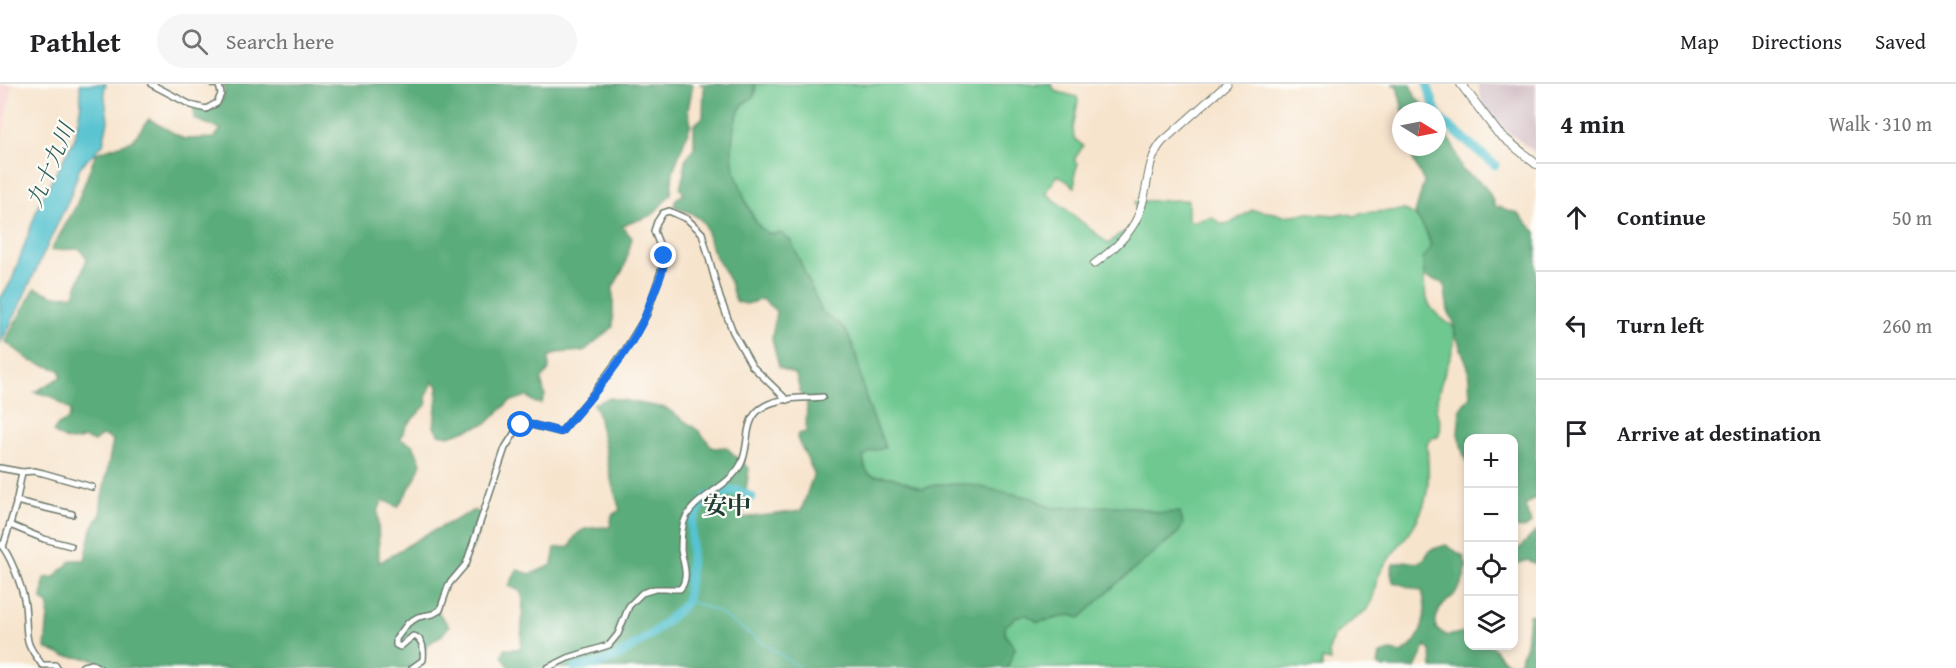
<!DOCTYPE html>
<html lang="en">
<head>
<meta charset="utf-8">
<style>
	body { margin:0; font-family:"Gentium Book Plus","Noto Serif JP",serif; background:#f6f6f6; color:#202124 }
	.controls { position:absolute; right:18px; bottom:18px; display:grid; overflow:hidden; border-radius:12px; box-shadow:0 3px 9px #0003 }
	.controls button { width:54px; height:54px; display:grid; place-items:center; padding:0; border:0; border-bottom:2px solid #e0e0e0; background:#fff; color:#202124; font:30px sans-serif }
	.compass { position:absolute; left:1392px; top:18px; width:54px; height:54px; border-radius:50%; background:#fff; box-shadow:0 3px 9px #0003; rotate:100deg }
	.stop { position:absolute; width:18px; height:18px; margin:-14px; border:4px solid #1a73e8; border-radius:50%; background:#fff }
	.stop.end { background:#1a73e8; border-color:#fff; box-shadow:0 2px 6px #0008 }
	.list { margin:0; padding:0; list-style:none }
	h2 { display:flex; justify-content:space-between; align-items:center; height:78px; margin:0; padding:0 24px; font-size:26px }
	h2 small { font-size:20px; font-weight:400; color:#757577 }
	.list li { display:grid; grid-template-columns:39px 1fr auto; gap:18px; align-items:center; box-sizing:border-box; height:108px; padding:0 24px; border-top:2px solid #e0e0e0 }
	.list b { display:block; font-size:22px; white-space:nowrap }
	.list em { font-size:20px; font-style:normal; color:#757577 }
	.icon { flex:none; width:33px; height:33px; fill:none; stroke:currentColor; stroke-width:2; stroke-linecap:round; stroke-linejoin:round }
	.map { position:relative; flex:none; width:1536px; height:584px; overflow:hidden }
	header { display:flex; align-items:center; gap:36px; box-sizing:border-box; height:84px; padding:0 30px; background:#fff; border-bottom:2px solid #e0e0e0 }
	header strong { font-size:28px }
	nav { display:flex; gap:33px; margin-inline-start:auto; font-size:21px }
	.search { width:420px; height:54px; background:#f6f6f6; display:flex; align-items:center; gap:15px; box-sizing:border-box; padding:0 21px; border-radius:33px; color:#757577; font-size:22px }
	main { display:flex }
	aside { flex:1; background:#fff }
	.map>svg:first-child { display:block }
	.built { fill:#f7d0cf }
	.industrial { fill:#d2bec5 }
	.green { fill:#6ec890; stroke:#468262; stroke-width:1.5 }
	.forest { fill:#5aac7a; stroke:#3c7457; stroke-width:1.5 }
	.water { fill:#57c3d0; stroke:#3b8082; stroke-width:1.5 }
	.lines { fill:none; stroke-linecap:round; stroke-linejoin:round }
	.stream { stroke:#57c3d0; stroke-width:1.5 }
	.river { stroke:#57c3d0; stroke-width:9 }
	.minor-casing { stroke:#6b776a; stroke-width:8 }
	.tertiary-casing { stroke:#6b776a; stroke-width:9 }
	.secondary-casing { stroke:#6b776a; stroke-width:10 }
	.minor { stroke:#fff; stroke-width:5 }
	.tertiary { stroke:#fff; stroke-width:7 }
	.secondary { stroke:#fff; stroke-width:8 }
	.route { stroke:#1a73e8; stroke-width:8 }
	.labels { text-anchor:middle; stroke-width:4.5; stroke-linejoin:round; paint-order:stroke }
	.water-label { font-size:22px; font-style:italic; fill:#2d5e5b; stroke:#fdfcf7 }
	.quarter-label { font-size:24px; font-weight:bold; fill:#1f3d34; stroke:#fdfcf7 }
</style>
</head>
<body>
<header>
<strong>Pathlet</strong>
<div class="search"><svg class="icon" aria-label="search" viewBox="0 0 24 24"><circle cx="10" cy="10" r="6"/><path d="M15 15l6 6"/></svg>Search here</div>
<nav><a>Map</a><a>Directions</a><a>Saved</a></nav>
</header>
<main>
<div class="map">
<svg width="1536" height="584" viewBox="0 0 1536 584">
	<rect width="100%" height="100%" fill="#fdfcf7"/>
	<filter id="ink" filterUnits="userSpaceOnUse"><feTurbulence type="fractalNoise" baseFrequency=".0167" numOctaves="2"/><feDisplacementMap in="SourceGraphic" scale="12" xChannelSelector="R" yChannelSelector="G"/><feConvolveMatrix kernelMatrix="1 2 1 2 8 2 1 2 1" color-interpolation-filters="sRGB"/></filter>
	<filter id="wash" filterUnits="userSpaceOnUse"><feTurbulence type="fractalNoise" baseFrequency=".008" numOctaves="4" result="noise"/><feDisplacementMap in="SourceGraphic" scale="24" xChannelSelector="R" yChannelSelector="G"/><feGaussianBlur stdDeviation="1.35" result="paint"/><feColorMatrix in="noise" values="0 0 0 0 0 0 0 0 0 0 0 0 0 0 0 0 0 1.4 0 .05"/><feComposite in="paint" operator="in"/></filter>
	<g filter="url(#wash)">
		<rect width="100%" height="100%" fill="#f7e4cd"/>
		<polygon class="built" points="0,0 13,0 0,61"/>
		<polygon class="industrial" points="1478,0 1536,0 1536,69 1504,45 1483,23"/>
		<path class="green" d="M 755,0 L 1051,0 L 1055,7 L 1077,13 L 1078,17 L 1073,44 L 1074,54 L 1083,62 L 1074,76 L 1078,79 L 1075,89 L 1075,103 L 1058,91 L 1046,109 L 1109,160 L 1118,151 L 1128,147 L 1138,130 L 1135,118 L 1141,117 L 1188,116 L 1188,135 L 1192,138 L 1212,133 L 1221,140 L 1231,139 L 1252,126 L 1275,129 L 1283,132 L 1309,129 L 1335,131 L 1343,129 L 1356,132 L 1360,129 L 1403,126 C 1419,128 1427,149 1431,162 C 1422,177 1424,177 1424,193 C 1424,220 1432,229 1454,243 C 1458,264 1445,283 1440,303 C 1438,311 1437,319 1436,327 C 1441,336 1442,343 1438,353 L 1432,354 L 1427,359 C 1428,381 1431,401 1423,423 C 1413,452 1389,468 1378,493 C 1374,503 1375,515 1368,524 C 1353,541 1324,545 1330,577 L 1322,575 L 1322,584 L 1007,584 L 1015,564 L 1005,551 L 1005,542 L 1017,533 L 1027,530 L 1046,537 L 1071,531 L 1080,534 L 1114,502 L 1179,448 L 1160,429 L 1133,423 L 1051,424 L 1032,414 L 938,400 L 923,405 L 892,393 L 875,392 L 869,390 L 865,384 L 863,373 L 871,367 L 885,364 C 880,349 873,335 868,320 C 860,297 859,270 847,249 C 842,240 829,235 822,228 L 791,157 C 781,154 769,151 761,144 C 752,135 737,97 734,84 C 730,67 731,23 751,15 L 756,8 Z"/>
		<g class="forest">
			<path d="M 223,0 L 693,0 L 688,26 L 691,40 L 673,87 L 671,110 L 652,131 L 622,142 L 632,154 L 624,184 L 613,203 L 613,243 L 584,267 L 556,269 L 549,273 L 549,286 L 541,296 L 545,312 L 541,320 L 534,318 L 527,312 L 509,318 L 487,339 L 449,352 L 439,350 L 434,343 L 438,302 L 433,298 L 426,313 L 427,320 L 407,341 L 400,355 L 413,361 L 421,379 L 415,395 L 398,423 L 383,416 L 378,427 L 379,479 L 425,451 L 475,426 L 483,431 L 472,466 L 440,507 L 438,528 L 449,542 L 442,551 L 427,561 L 419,584 L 102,584 L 102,579 L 93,575 L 64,572 L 45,564 L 49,521 L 42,516 L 44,494 L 54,493 L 72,476 L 85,476 L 92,444 L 101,430 L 101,419 L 113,356 L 102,351 L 94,358 L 85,354 C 72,360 64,356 53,348 L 58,341 L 68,336 L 71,327 L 53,313 L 35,308 L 61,293 L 60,286 L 31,277 L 5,257 L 35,204 L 54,212 L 74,211 L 87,174 L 80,165 L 51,166 L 76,122 L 96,69 L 132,57 L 149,35 L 184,55 L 214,54 L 221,45 L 194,35 L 194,23 L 212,26 C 222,19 227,12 223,0 Z"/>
			<path d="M 699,0 L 755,0 L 754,13 C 751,15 748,16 746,17 C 732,28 730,68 734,84 C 736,93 741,102 743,110 C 747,122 753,139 763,146 C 769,151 774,150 781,149 L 791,157 L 822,228 C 830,235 842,239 847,249 C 859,271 860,297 868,321 C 873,335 880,349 885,364 L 871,367 L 863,373 L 865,384 L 869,390 L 875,392 L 892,393 L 923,405 L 938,400 L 967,400 L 1032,414 L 1051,424 L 1115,422 L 1133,423 L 1160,429 L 1180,428 L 1183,440 L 1179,448 L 1114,502 L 1080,534 L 1071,531 L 1038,538 L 1027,531 L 1017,533 L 1005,542 L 1005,551 L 1015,564 L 1007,584 L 510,584 L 502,572 L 505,565 L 519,565 L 521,561 L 523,515 L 520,507 L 509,502 L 517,486 L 531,490 L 552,481 L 555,464 L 570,463 C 577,441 590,444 610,443 L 612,431 L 620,426 L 612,400 L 597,326 L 593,320 L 610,314 L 666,324 L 699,347 L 713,364 L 726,363 L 749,385 L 742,434 L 801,427 L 814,389 L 797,354 L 798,350 L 806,348 L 807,315 L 801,311 L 796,291 L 779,283 L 772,255 L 776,227 L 762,215 L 747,220 L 737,218 L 734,213 L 730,198 L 712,166 L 705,141 L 701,136 L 691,129 L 674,122 L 676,115 L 684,110 L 680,104 L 683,94 L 685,76 L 694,64 L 694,41 L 703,33 L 704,1 Z"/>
			<polygon points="1392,0 1411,0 1416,14 1429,27 1403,27 1397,2"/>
			<path d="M 1437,37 L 1453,61 L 1462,86 C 1480,97 1488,102 1495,122 L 1517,129 L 1536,148 L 1536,415 L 1532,415 L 1525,422 L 1531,439 L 1525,444 L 1517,444 L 1514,439 L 1514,354 L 1468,354 L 1468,380 L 1464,372 L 1458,350 L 1460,325 L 1470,312 L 1468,283 L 1455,249 L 1453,236 L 1448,227 L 1444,199 L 1424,193 L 1423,175 L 1431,162 L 1427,149 L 1415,130 L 1424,98 L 1411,71 L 1410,63 L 1437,63 Z"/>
			<polygon points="1536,447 1536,480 1528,476 1514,481 1514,470"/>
			<path d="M 1446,461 L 1463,472 L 1467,483 L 1462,500 L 1454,511 L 1440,524 L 1436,535 L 1436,545 L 1448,552 L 1464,548 L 1468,549 L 1468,562 L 1492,562 L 1502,575 L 1516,584 L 1432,584 L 1431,568 L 1426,561 L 1415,584 L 1384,584 L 1378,581 L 1380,570 L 1391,567 L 1402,569 C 1423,557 1429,529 1422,507 L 1393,498 L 1391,488 L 1393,480 L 1405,477 L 1417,479 L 1424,475 L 1430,466 Z"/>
			<polygon points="1536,530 1532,561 1534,584 1517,584 1526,561 1529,531"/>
		</g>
		<polygon class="water" points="80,0 106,0 104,6 108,37 103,60 80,83 70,113 9,244 0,259 0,215 12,196 39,120 75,54 81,19"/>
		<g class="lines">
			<polyline class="stream" points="687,516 716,527 800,584"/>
			<g class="river">
				<polyline points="1427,0 1436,27"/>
				<polyline points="1437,29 1439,34 1495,81"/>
				<polyline points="575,584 600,579 620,571 652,550 683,522 687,516 691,474 692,438 706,413 737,406 752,413"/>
			</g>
		</g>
	</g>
	<g filter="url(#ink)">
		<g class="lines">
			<g class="minor-casing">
				<g id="minor">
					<polyline points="151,0 191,21 206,25 217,19 221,10 219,1 213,0"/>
					<polyline points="0,384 22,388 34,387 43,389 92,403"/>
					<polyline points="16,417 72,430"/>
					<polyline points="10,441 44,455 71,462"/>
					<path d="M 0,460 C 10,470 21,501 24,515 C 27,528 25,543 28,557 C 30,566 37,573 42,581 L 55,581 L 57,584"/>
					<polyline points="3,463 16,420 22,388"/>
					<polyline points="81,584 83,582 92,580 99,584"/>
					<path d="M 412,584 L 423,576 C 424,566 423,554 413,552 L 400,563 L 396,561 L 396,555 L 408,539 L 418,533 L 433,530 L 440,526 L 449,500 L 466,480 L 505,364 L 517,345 L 525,340 L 533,341 L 561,348 L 589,315 L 625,266 L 647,230 L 664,178 L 662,167 L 654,147 L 657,138 L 663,129 L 669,127 L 687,135 L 702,149 L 720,214 L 733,248 L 752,282 L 787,316"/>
					<path d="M 547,584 L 568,574 L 609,561 L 618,550 L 629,522 L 642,509 L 655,505 L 680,505 C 690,494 683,479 681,466 C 681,457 681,447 684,438 C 692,413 728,405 741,380 C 750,363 743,338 760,325 C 777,312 803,315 823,313"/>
				</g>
			</g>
			<g class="tertiary-casing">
				<path id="tertiary" d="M 1094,180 C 1113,166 1134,148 1141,124 C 1149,102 1146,77 1162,58 L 1227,0"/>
			</g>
			<g class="secondary-casing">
				<polyline id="secondary" points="1461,0 1498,49 1536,80"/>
			</g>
			<use href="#minor" class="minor"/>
			<use href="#tertiary" class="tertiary"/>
			<use href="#secondary" class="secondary"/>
		</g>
	</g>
	<g class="lines" filter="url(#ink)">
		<path class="route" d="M 521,341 L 533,341 L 561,348 C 589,316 624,276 643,237 C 647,229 649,220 653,211 C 658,198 665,186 664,172"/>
	</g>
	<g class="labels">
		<g class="water-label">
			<text transform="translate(50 81) rotate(-67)" y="8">九十九川</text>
		</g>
		<g class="quarter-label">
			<text x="727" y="430">安中</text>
		</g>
	</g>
</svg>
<div class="controls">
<button>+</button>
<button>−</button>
<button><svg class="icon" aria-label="locate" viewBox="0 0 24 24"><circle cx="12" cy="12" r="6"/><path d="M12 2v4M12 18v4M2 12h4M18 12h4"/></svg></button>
<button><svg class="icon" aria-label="layers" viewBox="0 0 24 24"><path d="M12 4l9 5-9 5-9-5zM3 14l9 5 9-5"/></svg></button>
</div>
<svg class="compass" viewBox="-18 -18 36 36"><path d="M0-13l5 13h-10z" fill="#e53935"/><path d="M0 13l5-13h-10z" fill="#757577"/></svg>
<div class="stop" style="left:521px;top:341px"></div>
<div class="stop end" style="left:664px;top:172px"></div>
</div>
<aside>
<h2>4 min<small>Walk · 310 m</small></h2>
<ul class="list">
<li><svg class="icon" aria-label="ahead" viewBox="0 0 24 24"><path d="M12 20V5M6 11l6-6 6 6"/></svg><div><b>Continue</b></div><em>50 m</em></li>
<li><svg class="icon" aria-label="left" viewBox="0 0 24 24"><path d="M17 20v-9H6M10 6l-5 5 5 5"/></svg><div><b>Turn left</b></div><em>260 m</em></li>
<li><svg class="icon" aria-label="arrive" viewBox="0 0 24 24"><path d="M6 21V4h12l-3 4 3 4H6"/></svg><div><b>Arrive at destination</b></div></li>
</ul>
</aside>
</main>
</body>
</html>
